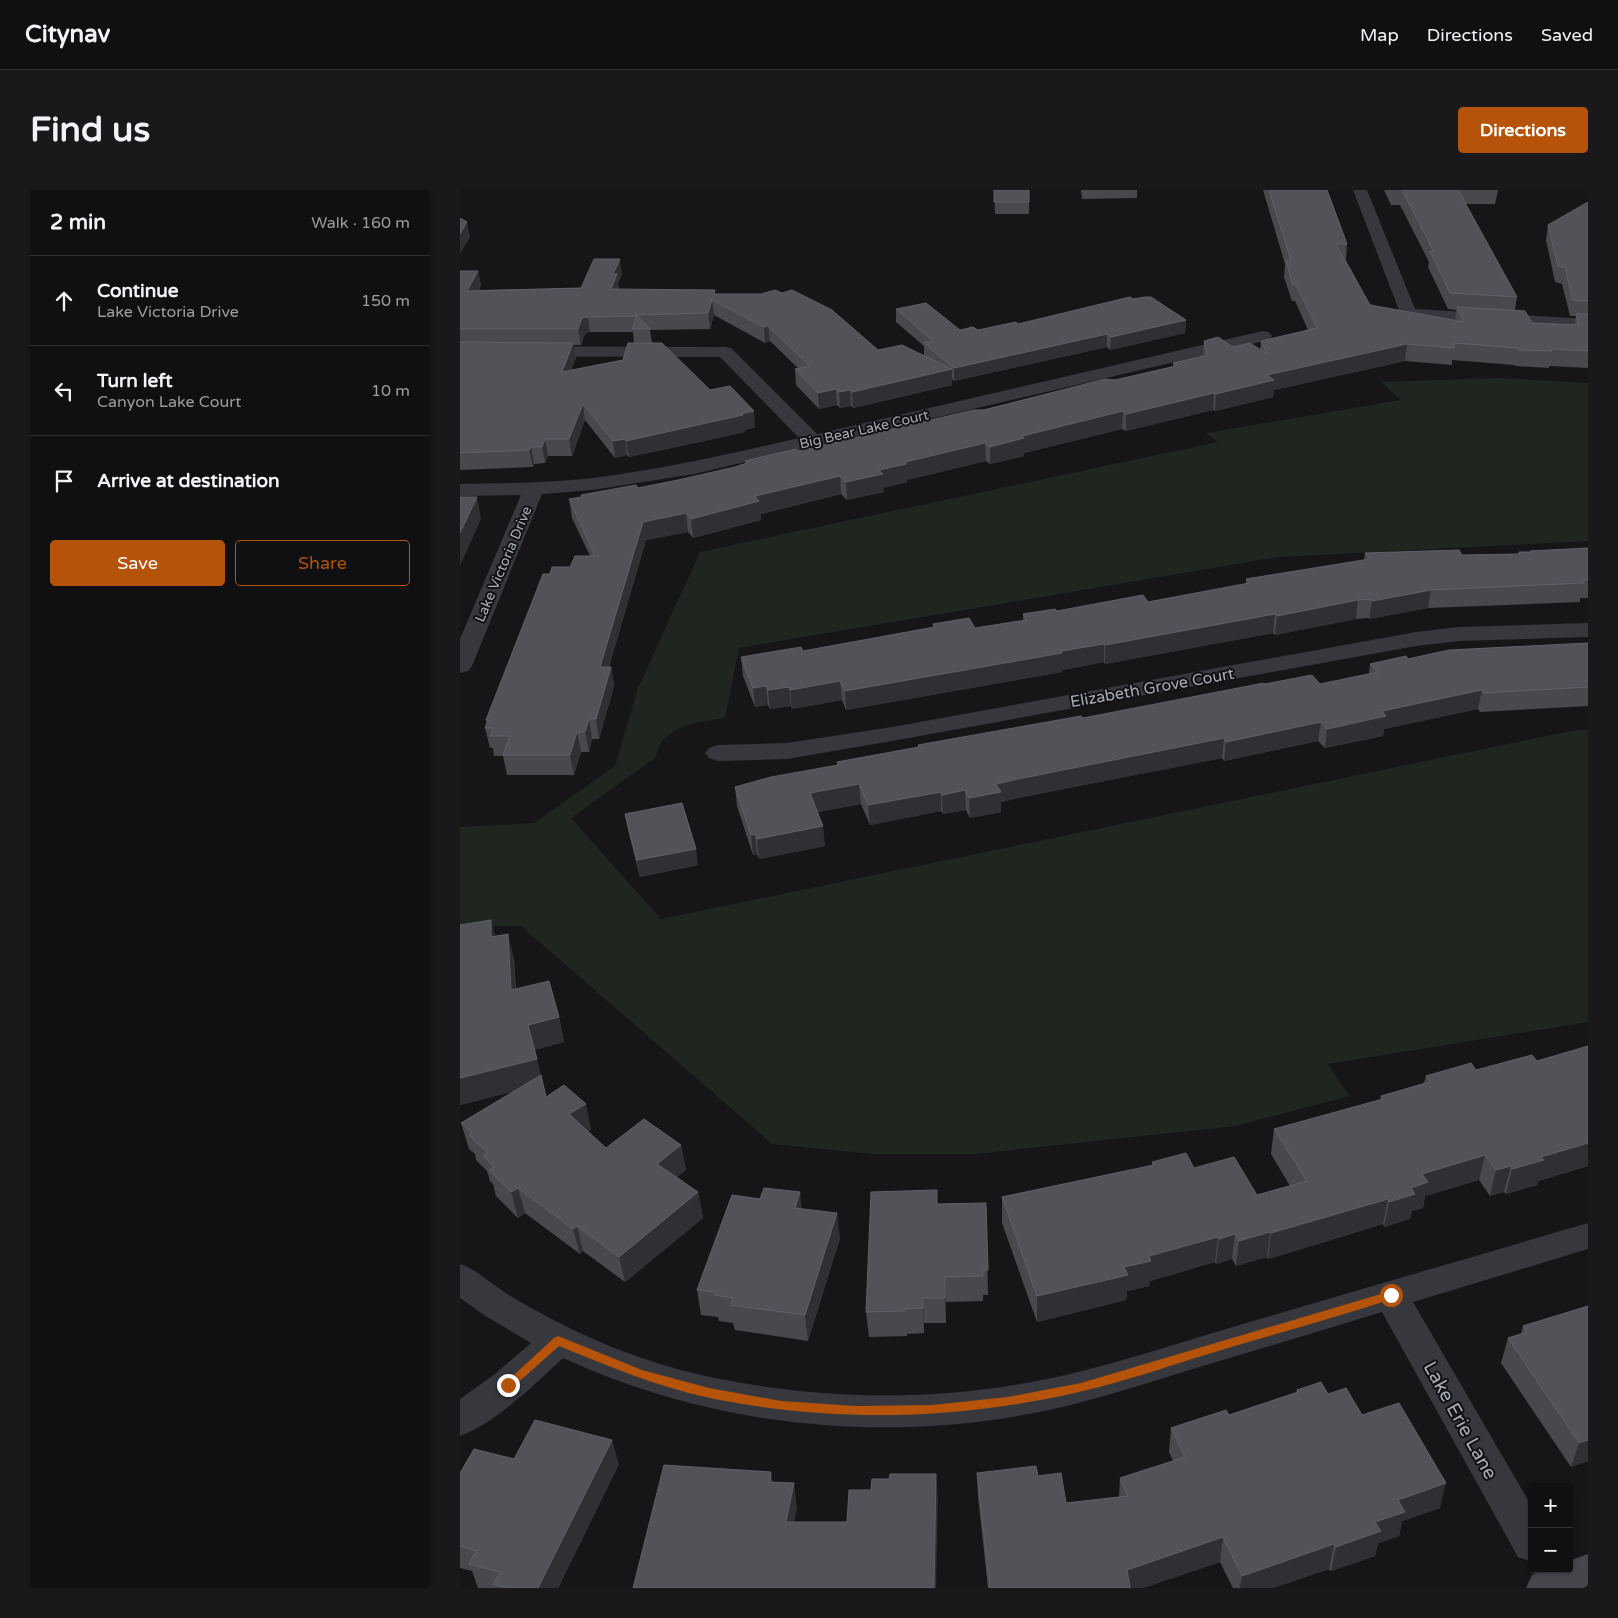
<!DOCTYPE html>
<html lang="en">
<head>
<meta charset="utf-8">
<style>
	body { margin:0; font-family:"Varela Round",sans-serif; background:#19191b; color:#f1f3f6 }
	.controls { position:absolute; right:15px; bottom:15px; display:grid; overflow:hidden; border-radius:5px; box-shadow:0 1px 4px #0004 }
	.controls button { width:45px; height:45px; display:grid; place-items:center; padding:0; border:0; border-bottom:1px solid #303032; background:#101012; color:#f1f3f6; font:25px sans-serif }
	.stop { position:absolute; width:15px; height:15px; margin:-11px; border:4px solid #b45309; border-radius:50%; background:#fff }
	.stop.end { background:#b45309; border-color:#fff; box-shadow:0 1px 5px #0008 }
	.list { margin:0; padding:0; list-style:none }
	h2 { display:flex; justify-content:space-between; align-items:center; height:65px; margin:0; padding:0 20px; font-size:21px }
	h2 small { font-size:16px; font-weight:400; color:#9c9d9f }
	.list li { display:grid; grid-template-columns:32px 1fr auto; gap:15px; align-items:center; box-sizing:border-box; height:90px; padding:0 20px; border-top:1px solid #303032 }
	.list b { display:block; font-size:19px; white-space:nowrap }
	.list p { margin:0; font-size:16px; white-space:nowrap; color:#9c9d9f }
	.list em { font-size:16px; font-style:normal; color:#9c9d9f }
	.actions { display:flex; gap:10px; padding:15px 20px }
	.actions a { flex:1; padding:11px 0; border:1px solid #b45309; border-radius:5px; text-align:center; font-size:18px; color:#b45309 }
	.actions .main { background:#b45309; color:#fff }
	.icon { flex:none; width:28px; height:28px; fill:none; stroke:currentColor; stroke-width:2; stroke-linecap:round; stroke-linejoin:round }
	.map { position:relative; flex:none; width:1128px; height:1398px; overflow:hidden; border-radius:5px }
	header { display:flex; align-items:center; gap:30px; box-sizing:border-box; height:70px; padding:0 25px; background:#101012; border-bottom:1px solid #303032 }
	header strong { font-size:24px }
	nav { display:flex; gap:28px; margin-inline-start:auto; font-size:18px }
	.intro { display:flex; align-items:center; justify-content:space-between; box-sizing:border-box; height:120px; padding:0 30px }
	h1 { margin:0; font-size:35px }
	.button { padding:12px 22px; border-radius:5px; background:#b45309; color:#fff; font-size:18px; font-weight:700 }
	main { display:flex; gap:30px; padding:0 30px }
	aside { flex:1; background:#101012; border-radius:5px; box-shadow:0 1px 4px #0004 }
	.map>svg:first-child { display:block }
	.green { fill:#1e261f }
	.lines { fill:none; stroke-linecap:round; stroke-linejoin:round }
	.minor { fill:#37383d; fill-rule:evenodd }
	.secondary { fill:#45474d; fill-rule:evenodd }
	.wall { fill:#47494d; fill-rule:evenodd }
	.shaded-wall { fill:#2f3033 }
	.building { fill:#525359; stroke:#5f6168 }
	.route { fill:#b45309 }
	.labels { text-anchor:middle; stroke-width:4; stroke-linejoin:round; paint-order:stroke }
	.far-street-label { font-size:14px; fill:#a8adb8; stroke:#111113 }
	.street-label { font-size:16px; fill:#a8adb8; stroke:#111113 }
	.near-street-label { font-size:19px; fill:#a8adb8; stroke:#111113 }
</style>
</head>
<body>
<header>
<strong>Citynav</strong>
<nav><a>Map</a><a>Directions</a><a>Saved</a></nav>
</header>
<div class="intro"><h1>Find us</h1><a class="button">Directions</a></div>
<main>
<aside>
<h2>2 min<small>Walk · 160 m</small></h2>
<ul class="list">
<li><svg class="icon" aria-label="ahead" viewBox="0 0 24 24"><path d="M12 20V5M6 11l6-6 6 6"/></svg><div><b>Continue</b><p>Lake Victoria Drive</p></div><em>150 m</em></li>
<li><svg class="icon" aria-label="left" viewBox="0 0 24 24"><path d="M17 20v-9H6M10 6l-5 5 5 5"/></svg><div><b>Turn left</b><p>Canyon Lake Court</p></div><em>10 m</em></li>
<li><svg class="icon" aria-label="arrive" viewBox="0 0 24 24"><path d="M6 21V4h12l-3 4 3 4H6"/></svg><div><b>Arrive at destination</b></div></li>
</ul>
<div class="actions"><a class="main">Save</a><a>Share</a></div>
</aside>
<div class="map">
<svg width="1128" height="1398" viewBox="0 0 1128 1398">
	<rect width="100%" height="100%" fill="#161618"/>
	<path class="green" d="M 1038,188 L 1128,193 L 1128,351 L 818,367 L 279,458 L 265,528 C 244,531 214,534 201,553 C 198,557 197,563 195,568 L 111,628 L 201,729 L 1116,540 L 1128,540 L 1128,832 L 868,874 L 889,906 L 776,936 L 515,964 L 413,964 L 312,954 L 61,736 L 0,736 L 0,637 L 74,633 L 155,576 L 178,498 L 240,362 L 758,252 L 746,243 L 941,210 L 921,192 Z"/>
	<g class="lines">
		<g class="minor">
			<polygon points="893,0 907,0 955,119 1128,129 1128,139 942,128"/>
			<path d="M 803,141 L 809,142 L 812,146 L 809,150 L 234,284 L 133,300 L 82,304 L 12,476 L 8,481 L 0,483 L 0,449 L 61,305 L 0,306 L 0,294 C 44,293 89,293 133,288 C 203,279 271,264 339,248 L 260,167 L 0,166 L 0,156 L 265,157 L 271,158 L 357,244 Z"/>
			<polygon points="1128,433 1128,447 999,451 956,456 432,551 327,569 258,571 249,568 245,563 249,558 258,555 327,553 432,537 956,442 999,437"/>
			<path d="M 1128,1033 L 1128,1059 L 953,1112 L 1072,1317 L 1072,1372 L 1058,1367 L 922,1122 C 856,1142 790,1162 723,1182 C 690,1192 656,1203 622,1212 C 452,1257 263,1242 103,1168 C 75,1194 36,1233 0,1246 L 0,1209 L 35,1184 L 71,1153 L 24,1125 L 0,1108 L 0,1074 C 16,1079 26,1090 40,1099 C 51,1107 63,1113 75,1120 C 129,1150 186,1173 246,1186 C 369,1213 500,1212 622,1181 C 685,1165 747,1144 810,1126 C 916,1095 1022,1064 1128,1033 Z"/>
		</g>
		<polygon class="secondary" points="1128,1364 1128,1398 1066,1398 1072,1385 1086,1379 1109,1379 1109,1371"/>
	</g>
	<g class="wall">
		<polygon points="534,0 569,0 569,24 535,24"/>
		<polygon points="621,0 677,0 677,8 622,9"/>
		<polygon points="803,0 867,0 887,54 886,69 885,69 910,115 995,130 996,120 988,119 968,77 969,72 940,15 931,15 924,0 1038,0 1035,14 1006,14 1057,107 1055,120 1072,133 1114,135 1116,126 1110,126 1102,94 1095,92 1086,50 1088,35 1128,12 1128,178 1089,176 1089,178 1055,176 1054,175 992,170 992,175 945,171 814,200 813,207 755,221 753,220 666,241 662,239 564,263 564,266 530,274 526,271 447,290 447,292 423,298 424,302 387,310 381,304 301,324 301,330 233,348 228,342 186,350 149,477 151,477 154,496 139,549 132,549 129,562 121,562 114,585 47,585 43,566 34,566 33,558 30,558 25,538 27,534 26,530 90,384 110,377 130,366 112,328 109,309 121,307 121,305 178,298 218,290 275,277 286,274 285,271 338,261 655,190 713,176 713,173 743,166 744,151 773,157 800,160 801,151 848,140 835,111 832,111 824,87 825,74"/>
		<path d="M 0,81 L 18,81 L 21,96 L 18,100 L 121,98 L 162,84 L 158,92 L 159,99 L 255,104 L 418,160 L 464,166 L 464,156 L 436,132 L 436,119 L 500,140 L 518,140 L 558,134 L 673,109 L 726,130 L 725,143 L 650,160 L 647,157 L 494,191 L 492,189 L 492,195 L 393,218 L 391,216 L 380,218 L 377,215 L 359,219 L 336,195 L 335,179 L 338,178 L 310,151 L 305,153 L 254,125 L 250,139 L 190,140 L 192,153 L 295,237 L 285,240 L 285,242 L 235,253 L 169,267 L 167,265 L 155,268 L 125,230 L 112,266 L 88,266 L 85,273 L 74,274 L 73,277 L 0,280 ZM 130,142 L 173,142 L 174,153 L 163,170 L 111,180 L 116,168 L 113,155 L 121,155 L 125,144 Z"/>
		<polygon points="1128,358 1128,408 1120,408 1120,412 968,418 909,429 908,428 896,429 815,445 813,443 645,474 644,472 602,480 602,482 386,520 382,510 332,519 331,516 310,519 308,515 295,517 283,486 281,467 343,461 473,437 473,434 515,438 563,430 563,424 688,412 786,394 786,389 904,370 905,363 1002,365 1058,364 1059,362 1070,362 1070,361"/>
		<polygon points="1128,453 1128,516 1020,522 1018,519 924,539 923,546 865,558 858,551 764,571 762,568 558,608 541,612 541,622 510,628 506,620 483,624 481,621 410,635 401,614 358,622 365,656 299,669 297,664 293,665 277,616 275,597 377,575 377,572 458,557 458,555 623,528 805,494 860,494 909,484 910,474 948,469"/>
		<polygon points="165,624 238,675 180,687 168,640"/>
		<polygon points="0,735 35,746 54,769 56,799 99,827 104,852 74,860 86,907 131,939 128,942 146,958 221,955 226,980 217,987 238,1002 243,1028 165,1092 123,1061 120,1064 65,1023 58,1028 36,1006 33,994 30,991 27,981 16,970 15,964 9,959 1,933 55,901 0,915"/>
		<polygon points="1128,856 1128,976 1078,991 1077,995 1046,1004 1044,1002 1030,1006 1019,990 965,1006 963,1018 952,1021 950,1029 924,1037 923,1034 808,1069 807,1067 776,1076 772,1069 756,1074 755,1072 690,1091 689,1096 667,1101 666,1110 577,1132 542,1033 542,1007 692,975 692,972 734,978 797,1005 830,996 811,964 814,939 920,910 921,906 964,893 966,886 1016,880 1077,871"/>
		<polygon points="477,1000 477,1014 526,1013 528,1105 523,1105 523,1111 486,1112 486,1133 464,1133 464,1143 447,1144 447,1146 409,1147 406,1122"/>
		<polygon points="342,1019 380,1048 348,1151 275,1140 273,1133 259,1131 258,1127 241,1125 237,1100"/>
		<polygon points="1128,1116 1128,1271 1111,1277 1041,1173 1048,1148 1061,1144 1063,1136"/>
		<polygon points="837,1200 868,1204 902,1225 980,1318 942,1331 939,1346 918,1353 915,1366 871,1381 869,1379 813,1398 773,1398 760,1372 683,1398 528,1398 518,1307 517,1283 578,1286 606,1313 659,1307 660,1288 713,1271 709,1262 711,1238 769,1225 836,1203"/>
		<polygon points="54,1269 159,1274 98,1398 18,1398 12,1381 0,1378 0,1283"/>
	</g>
	<g class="shaded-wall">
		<polygon points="7,32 10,47 0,64 0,44"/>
		<polygon points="160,69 162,84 158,92 159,99 151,99 153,84"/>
		<polygon points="18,81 21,96 10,116 7,101"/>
		<polygon points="252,110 254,125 250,139 248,123"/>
		<polygon points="128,127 130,142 125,144 121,155 118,139 122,128"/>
		<polygon points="726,130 725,143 650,160 651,147"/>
		<polygon points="308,136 310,151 305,153 304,137"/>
		<polygon points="647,144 647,157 494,191 494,178"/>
		<polygon points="113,153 116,168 104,198 102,182"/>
		<polygon points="947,154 945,171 814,200 813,207 755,221 756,204 807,185"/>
		<polygon points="492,179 492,195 393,218 392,202"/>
		<polygon points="376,199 377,215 359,219 358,203"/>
		<polygon points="390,200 391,216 380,218 379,202"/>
		<polygon points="754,203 753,220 666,241 666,224"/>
		<polygon points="123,214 125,230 112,266 109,249"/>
		<polygon points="294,221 295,237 285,240 285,242 169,267 166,251"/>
		<polygon points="663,221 662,239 564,263 564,266 530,274 530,257 562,246"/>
		<polygon points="85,249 88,266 85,273 82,257"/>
		<polygon points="165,249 167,265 155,268 153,251"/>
		<polygon points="525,253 526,271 447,290 447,292 423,298 424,302 387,310 386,292 445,272"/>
		<polygon points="71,257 74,274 73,277 69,260"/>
		<polygon points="380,286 381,304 301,324 301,330 233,348 231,329 295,306"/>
		<polygon points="17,307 21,329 0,376 0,343"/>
		<polygon points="226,323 228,342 186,350 143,497 140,477 183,332"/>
		<polygon points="971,400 968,418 909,429 912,411"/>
		<polygon points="898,410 896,429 815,445 817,426"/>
		<polygon points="815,424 813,443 645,474 645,455"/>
		<polygon points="644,454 644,472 602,480 602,482 386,520 385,501"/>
		<polygon points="151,477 154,496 139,549 136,529"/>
		<polygon points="380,491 382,510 332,519 330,500"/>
		<polygon points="306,496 308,515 295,517 293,498"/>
		<polygon points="329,497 331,516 310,519 308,500"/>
		<polygon points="1022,500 1018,519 924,539 923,546 865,558 867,539 922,521"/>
		<polygon points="129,529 132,549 129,562 125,542"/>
		<polygon points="861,532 858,551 764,571 766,552"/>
		<polygon points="117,542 121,562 114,585 110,565"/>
		<polygon points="764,548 762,568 558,608 541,612 541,622 510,628 509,608 536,594 558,589"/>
		<polygon points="399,594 401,614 352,623 350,603"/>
		<polygon points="505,600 506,620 483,624 482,605"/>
		<polygon points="481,602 481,621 410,635 408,615"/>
		<polygon points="363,636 365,656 299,669 297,649"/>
		<polygon points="295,644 297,664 293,665 291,645"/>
		<polygon points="236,659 238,675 180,687 177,670"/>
		<polygon points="31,730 37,755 31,747"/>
		<polygon points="48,744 54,769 57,825 51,800"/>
		<polygon points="99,827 104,852 74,860 68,835"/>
		<polygon points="77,869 83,894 0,915 0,888"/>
		<polygon points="126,914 131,939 115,950 109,924"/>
		<polygon points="1128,953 1128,976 1078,991 1077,995 1046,1004 1052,979 1081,967"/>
		<polygon points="221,955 226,980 202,999 197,974"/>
		<polygon points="1025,965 1019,990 965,1006 963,1018 952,1021 950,1029 924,1037 929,1012 962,984"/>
		<polygon points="1051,976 1044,1002 1030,1006 1036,980"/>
		<polygon points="58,998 65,1023 58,1028 51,1002"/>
		<polygon points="238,1002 243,1028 165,1092 159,1067"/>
		<polygon points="340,1002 343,1028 335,1018"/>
		<polygon points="928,1009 923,1034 808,1069 811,1043"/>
		<polygon points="377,1023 380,1048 348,1151 345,1125"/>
		<polygon points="117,1036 123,1061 120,1064 113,1039"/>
		<polygon points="810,1042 807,1067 776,1076 779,1051"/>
		<polygon points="775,1044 772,1069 756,1074 759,1049"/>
		<polygon points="758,1047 755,1072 690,1091 689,1096 667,1101 666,1110 577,1132 577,1106 664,1077 689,1066"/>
		<polygon points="485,1087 486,1112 486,1133 485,1108"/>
		<polygon points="463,1108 464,1133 464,1143 463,1118"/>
		<polygon points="152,1250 159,1274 98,1398 78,1398"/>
		<polygon points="1128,1250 1128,1271 1111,1277 1119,1253"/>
		<polygon points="311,1282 315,1307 310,1292"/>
		<polygon points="476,1284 478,1309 476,1398 474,1398"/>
		<polygon points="334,1293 337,1318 330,1357 326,1332"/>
		<polygon points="986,1293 980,1318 942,1331 939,1346 918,1353 915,1366 871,1381 876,1357 915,1332 938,1310"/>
		<polygon points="763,1347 760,1372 683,1398 666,1398 667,1380"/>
		<polygon points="874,1354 869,1379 813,1398 780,1398 782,1386"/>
	</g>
	<g class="building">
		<rect x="534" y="0" width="35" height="12"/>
		<polygon points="809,0 867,0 887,54 876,54 910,115 1004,132 997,117 1065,121 1072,133 1119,135 1116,124 1128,124 1128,161 1091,159 1092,161 1058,160 1057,158 994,153 994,158 947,154 807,185 814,190 756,204 754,203 666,224 663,221 562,246 564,248 530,257 525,253 445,272 446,274 419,280 423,284 386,292 380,286 295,306 299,311 231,329 226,323 183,332 140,477 151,477 136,529 129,529 125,542 117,542 110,565 43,565 50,546 30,546 33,538 25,538 28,530 26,530 83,384 90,384 92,377 110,377 115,366 135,366 109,309 122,307 121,305 176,295 178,298 218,290 275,277 287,273 285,271 336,259 338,261 514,220 524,220 645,189 655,190 717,176 713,173 747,165 744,151 758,147 773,157 790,153 807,164 801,151 857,138 836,95 833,95 826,71 831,71"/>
		<polygon points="942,0 998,0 1057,107 990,103 970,61 974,62"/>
		<polygon points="1128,12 1128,111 1113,110 1105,78 1098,76 1088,35"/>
		<polygon points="0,28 7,32 0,44"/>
		<polygon points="134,69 160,69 153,84 157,84 151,99 255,100 254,104 301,104 315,100 322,103 332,100 372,120 418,160 442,155 492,179 392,202 390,200 379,202 376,199 358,203 335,179 350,176 308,136 304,137 252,110 248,123 176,125 190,139 172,139 177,126 128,127 122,128 118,139 0,139 0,81 18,81 7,101 121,98"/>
		<polygon points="670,107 673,109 685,107 691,107 726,130 651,147 647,144 494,178 464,153 473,151 436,119 466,113 500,140 513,137 518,140 556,132 558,134"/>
		<polygon points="0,152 113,153 102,182 163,170 168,153 202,153 250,200 270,196 294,221 281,224 283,225 233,236 166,251 165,249 153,251 123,214 109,249 85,249 82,257 71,257 69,260 0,263"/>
		<polygon points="0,307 17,307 0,343"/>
		<polygon points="1128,358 1128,390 1122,390 1124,393 971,400 912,411 910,409 898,410 817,426 815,424 645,455 644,454 601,461 602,463 385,501 380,491 330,500 329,497 308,500 306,496 293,498 281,467 341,457 343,461 475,437 473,434 509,428 515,438 567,430 563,424 595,419 597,421 683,405 688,412 789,393 786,389 910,369 905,363 999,360 1002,365 1060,364 1059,362 1071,362 1070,361"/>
		<polygon points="1128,453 1128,497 1024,503 1022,500 922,521 926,526 867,539 861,532 766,552 764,548 558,589 536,594 541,602 509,608 505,600 482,605 481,602 408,615 399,594 350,603 363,636 297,649 295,644 291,645 275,597 311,587 378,575 377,572 459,557 458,555 621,526 623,528 804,493 805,494 852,485 860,494 918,482 910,474 946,466 948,469 989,460"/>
		<polygon points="222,613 236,659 177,670 165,624"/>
		<polygon points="31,730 31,747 48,744 51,800 89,791 99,827 68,835 77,869 0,888 0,735"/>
		<polygon points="1128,856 1128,953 1081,967 1084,970 1052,979 1051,976 1036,980 1025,965 962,984 968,992 951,998 955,1004 929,1012 928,1009 811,1043 810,1042 779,1051 775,1044 759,1049 758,1047 689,1066 691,1071 664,1077 668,1085 577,1106 542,1007 694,975 692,972 726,963 734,978 774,967 797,1005 847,991 814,939 923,909 921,906 970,892 966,886 1011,873 1016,880 1072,865 1077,871"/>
		<polygon points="81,885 86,907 104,895 126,914 109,924 146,958 184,929 221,955 197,974 238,1002 159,1067 117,1036 113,1039 58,998 51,1002 29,980 34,977 23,966 28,963 9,945 12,943 1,933"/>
		<polygon points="304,998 340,1002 335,1018 377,1023 345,1125 270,1115 273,1108 254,1105 256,1102 237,1100 272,1005 300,1009"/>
		<polygon points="477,1000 477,1014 526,1013 528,1080 522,1080 523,1086 485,1087 485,1108 463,1108 463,1118 445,1119 445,1121 406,1122 411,1002"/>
		<polygon points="1128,1116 1128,1250 1119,1253 1048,1148 1067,1142 1063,1136"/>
		<polygon points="861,1192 868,1204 886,1198 902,1225 939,1213 986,1293 938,1310 945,1322 915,1332 921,1341 876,1357 874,1354 782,1386 763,1347 667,1380 670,1398 530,1398 517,1283 576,1276 578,1286 601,1283 606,1313 668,1306 660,1288 725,1267 711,1238 766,1220 769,1225 838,1202 837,1200"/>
		<polygon points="75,1230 152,1250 78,1398 48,1398 33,1394 40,1382 9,1374 16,1361 0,1356 0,1283 14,1259 54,1269"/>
		<polygon points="204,1275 311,1282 310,1292 334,1293 326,1332 387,1332 389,1300 411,1300 412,1289 429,1289 430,1284 476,1284 474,1398 173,1398"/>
	</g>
	<path class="route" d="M 931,1101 L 935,1102 L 936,1105 L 935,1108 C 879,1127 821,1142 765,1159 C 717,1173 668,1191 619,1202 C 498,1230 372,1233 250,1208 C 198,1197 148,1176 99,1156 L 52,1198 L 48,1199 L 43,1195 L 94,1148 L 98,1146 L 182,1180 L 249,1198 L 321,1211 L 396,1216 L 472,1215 L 548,1207 L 621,1193 Z"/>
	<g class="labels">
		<g class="far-street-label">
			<text transform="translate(404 239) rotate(-13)" y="5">Big Bear Lake Court</text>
			<text transform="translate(43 374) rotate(-67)" y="5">Lake Victoria Drive</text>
		</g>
		<g class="street-label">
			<text transform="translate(692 497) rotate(-10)" y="6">Elizabeth Grove Court</text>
		</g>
		<g class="near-street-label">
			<text transform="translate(1001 1230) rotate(61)" y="7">Lake Erie Lane</text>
		</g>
	</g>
</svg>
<div class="controls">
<button>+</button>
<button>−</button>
</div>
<div class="stop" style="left:931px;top:1105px"></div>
<div class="stop end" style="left:48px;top:1195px"></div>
</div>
</main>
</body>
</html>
